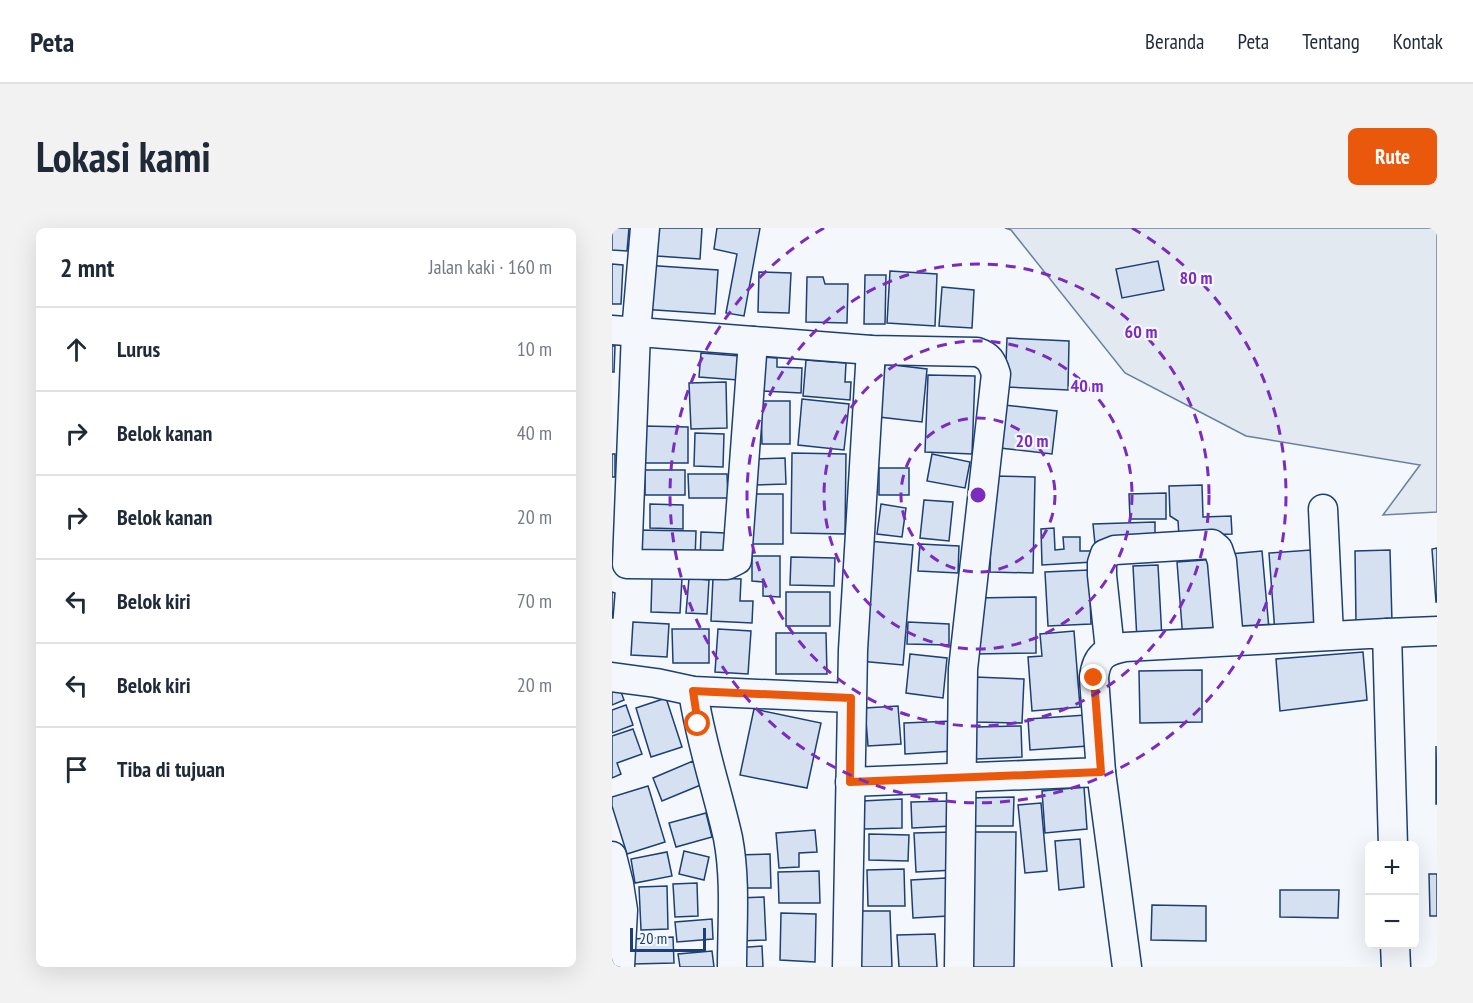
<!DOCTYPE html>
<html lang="id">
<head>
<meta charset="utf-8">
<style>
	body { margin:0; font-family:"PT Sans Narrow",sans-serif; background:#f2f2f3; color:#1f2937 }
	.controls { position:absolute; right:18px; bottom:18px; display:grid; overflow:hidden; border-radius:9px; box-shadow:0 6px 24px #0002 }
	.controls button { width:54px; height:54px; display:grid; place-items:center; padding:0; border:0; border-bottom:2px solid #e0e1e3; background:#fff; color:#1f2937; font:30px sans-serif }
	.scale { position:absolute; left:18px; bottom:15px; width:76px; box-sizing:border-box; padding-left:6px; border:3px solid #1d3f73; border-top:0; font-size:16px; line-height:21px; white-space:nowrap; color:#1d3f73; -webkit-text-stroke:4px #f4f7fb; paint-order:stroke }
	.stop { position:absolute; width:18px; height:18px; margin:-14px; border:4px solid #ea580c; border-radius:50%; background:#fff }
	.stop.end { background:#ea580c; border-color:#fff; box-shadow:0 2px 6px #0008 }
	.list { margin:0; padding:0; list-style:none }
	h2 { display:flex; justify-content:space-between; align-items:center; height:78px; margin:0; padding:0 24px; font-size:26px }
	h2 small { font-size:20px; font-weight:400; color:#747a83 }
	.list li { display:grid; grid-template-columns:39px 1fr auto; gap:18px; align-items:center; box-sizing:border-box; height:84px; padding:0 24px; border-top:2px solid #e0e1e3 }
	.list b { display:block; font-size:22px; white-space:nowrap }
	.list em { font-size:20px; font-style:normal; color:#747a83 }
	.icon { flex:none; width:33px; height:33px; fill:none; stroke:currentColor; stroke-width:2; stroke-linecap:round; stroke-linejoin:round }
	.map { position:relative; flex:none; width:825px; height:739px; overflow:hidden; border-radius:9px }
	header { display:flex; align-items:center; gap:36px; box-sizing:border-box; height:84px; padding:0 30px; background:#fff; border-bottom:2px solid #e0e1e3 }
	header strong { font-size:28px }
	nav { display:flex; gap:33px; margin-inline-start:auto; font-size:21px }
	.intro { display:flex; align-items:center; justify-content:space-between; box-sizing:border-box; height:144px; padding:0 36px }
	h1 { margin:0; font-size:42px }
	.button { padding:15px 27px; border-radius:9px; background:#ea580c; color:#fff; font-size:21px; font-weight:700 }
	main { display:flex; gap:36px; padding:0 36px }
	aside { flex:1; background:#fff; border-radius:9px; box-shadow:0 6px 24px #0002 }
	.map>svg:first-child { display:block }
	.green { fill:#e3e9f0; stroke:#687fa3; stroke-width:1.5 }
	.building { fill:#d5e0f0; stroke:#1d3f73; stroke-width:1.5 }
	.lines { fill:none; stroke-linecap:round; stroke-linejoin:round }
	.minor-casing { stroke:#1d3f73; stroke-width:31 }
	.minor { stroke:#f4f7fb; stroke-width:28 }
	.route { stroke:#ea580c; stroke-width:8 }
	.ring { fill:none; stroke:#7b2cbf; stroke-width:3; stroke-dasharray:10 8 }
	.centre { fill:#7b2cbf; stroke:#f4f7fb; stroke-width:3 }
	.ring-label { font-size:18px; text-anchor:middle; font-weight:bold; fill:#7b2cbf; stroke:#f4f7fb; stroke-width:4.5; stroke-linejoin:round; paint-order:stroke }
</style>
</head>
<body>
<header>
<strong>Peta</strong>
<nav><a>Beranda</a><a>Peta</a><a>Tentang</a><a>Kontak</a></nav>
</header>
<div class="intro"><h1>Lokasi kami</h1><a class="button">Rute</a></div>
<main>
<aside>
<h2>2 mnt<small>Jalan kaki · 160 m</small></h2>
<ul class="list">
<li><svg class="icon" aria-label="ahead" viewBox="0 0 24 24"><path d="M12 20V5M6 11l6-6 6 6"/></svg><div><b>Lurus</b></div><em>10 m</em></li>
<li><svg class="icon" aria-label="right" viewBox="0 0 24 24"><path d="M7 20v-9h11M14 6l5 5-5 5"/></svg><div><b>Belok kanan</b></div><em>40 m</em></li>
<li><svg class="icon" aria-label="right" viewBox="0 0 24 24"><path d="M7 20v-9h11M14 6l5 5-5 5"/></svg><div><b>Belok kanan</b></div><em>20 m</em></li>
<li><svg class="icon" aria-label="left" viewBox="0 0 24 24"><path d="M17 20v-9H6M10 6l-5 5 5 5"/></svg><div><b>Belok kiri</b></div><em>70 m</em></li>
<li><svg class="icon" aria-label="left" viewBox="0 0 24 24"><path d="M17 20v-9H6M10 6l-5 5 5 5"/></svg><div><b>Belok kiri</b></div><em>20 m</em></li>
<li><svg class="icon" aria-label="arrive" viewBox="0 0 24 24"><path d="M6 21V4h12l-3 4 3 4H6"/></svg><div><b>Tiba di tujuan</b></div></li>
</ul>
</aside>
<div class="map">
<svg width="825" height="739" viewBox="0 0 825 739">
	<rect width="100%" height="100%" fill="#f4f7fb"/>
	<polygon class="green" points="393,0 825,0 825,284 771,287 808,237 634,208 513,145 399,2"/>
	<g class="building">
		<polygon points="0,0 17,0 15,23 0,22"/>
		<polygon points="46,0 90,0 88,31 45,28"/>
		<polygon points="105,0 148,0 132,88 114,85 125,26 102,21"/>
		<polygon points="546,33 552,62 510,70 504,41"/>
		<polygon points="0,36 11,37 9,76 0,76"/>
		<polygon points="32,37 106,42 103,86 29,81"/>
		<polygon points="278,43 325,46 323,98 275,95"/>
		<polygon points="147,44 179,45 177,85 146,84"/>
		<polygon points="253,47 274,47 273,96 252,96"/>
		<polygon points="195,49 211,49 213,56 236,56 235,95 194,94"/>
		<polygon points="330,59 362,62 360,100 327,98"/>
		<polygon points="395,110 457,113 456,162 393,159"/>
		<polygon points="0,118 3,118 2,144 0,144"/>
		<polygon points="89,125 128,128 126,152 87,149"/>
		<polygon points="150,129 165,130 165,139 190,140 189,165 149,163"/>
		<polygon points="194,132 234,135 233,154 239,154 238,172 191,168"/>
		<polygon points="273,136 315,141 310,194 267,189"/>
		<polygon points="316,147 363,148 360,226 313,224"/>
		<polygon points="114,154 115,200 79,201 77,155"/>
		<polygon points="190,171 237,176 232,222 186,217"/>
		<polygon points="149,173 178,173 178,216 150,216"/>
		<polygon points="392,177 445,183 440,226 388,220"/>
		<polygon points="31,198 76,199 76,235 31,235"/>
		<polygon points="83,205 112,206 111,239 82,238"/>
		<polygon points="180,225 234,226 233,306 179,305"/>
		<rect x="0" y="226" width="3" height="23"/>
		<polygon points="320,226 358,234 353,260 315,253"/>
		<polygon points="173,230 174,256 143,257 143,231"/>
		<rect x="267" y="240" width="30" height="27"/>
		<rect x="33" y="242" width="40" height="25"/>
		<polygon points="76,246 115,246 116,270 77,270"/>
		<polygon points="380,248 423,249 421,345 378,344"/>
		<polygon points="590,257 591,289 619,288 620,306 567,308 566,293 558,288 557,258"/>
		<polygon points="554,265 554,291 518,291 517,266"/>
		<rect x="139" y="266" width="32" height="50"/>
		<polygon points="312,272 341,274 337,313 308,310"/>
		<polygon points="38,276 71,277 71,301 38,300"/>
		<polygon points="269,276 294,280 290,309 265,306"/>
		<polygon points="543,294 543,314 483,316 481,296"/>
		<polygon points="442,300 443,322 452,321 451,309 468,309 468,323 481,323 481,334 430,337 429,301"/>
		<polygon points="25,302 84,303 83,333 24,331"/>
		<polygon points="89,304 114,305 113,335 88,334"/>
		<polygon points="256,313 301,317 291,437 247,433"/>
		<polygon points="308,316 347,318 346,345 306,343"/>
		<polygon points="825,320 825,374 824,374 820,321"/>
		<polygon points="699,322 705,402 663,405 657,325"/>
		<polygon points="778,322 780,394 744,395 743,323"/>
		<polygon points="650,323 657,401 625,403 618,326"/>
		<polygon points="140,328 168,328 168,369 151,368 151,354 140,353"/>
		<polygon points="179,329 223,330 222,358 178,357"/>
		<polygon points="606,331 612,408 571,412 565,334"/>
		<polygon points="546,337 550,411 525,412 521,338"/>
		<polygon points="477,342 479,396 436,398 433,344"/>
		<polygon points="40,349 70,350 68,385 39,384"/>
		<polygon points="77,350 97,352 95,386 74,385"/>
		<polygon points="101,350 129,351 128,373 141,373 140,395 99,393"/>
		<polygon points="0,364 3,365 1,390 0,390"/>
		<rect x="174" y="364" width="44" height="34"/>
		<polygon points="424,369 424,425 363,426 362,370"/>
		<polygon points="21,394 57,396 55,429 19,427"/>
		<polygon points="296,394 337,396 337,417 295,416"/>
		<polygon points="60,401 97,401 97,435 61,435"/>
		<polygon points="106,401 139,403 136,446 103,444"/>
		<polygon points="462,403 468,479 420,483 416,429 430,428 428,406"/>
		<polygon points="164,405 214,405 215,446 164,446"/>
		<polygon points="751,424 755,472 668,483 664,431"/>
		<polygon points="298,426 335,430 331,470 294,465"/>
		<polygon points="590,442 590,494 528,495 527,443"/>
		<polygon points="363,449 412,451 410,495 362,494"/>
		<polygon points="5,453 12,472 0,477 0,455"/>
		<polygon points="54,470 70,519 39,529 24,480"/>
		<polygon points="14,477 21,497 0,505 0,482"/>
		<polygon points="286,478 289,516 256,518 253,480"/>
		<polygon points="142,481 209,495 195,560 128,547"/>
		<polygon points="474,487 476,518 418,522 416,491"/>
		<polygon points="341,493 342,523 293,526 292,495"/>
		<polygon points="409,498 410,529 364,531 363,499"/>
		<polygon points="21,501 30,526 5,535 9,546 0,550 0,508"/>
		<polygon points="824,518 825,576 824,576"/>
		<polygon points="81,533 91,556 50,573 41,550"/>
		<polygon points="36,558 53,614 15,626 0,578 0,569"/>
		<polygon points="472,559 475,601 433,605 430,563"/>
		<polygon points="402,569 401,598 358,598 357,570"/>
		<polygon points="290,571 290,600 251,601 250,573"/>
		<polygon points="339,573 340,598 300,600 299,574"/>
		<polygon points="429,575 435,643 413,645 406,577"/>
		<polygon points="94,585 100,609 64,619 57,595"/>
		<polygon points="203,602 205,624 187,625 187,639 167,640 164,605"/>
		<polygon points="342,604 343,642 304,644 302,605"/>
		<polygon points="356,604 404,604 402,739 354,739"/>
		<polygon points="257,606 297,607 296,633 257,632"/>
		<polygon points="468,611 472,659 447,662 443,613"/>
		<polygon points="72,623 97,629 92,652 67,646"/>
		<polygon points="55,624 60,648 23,655 19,631"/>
		<polygon points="158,626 159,660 125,660 124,627"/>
		<polygon points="292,641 293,678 256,678 255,642"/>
		<polygon points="207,643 208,675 167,675 166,644"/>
		<polygon points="817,646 825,646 825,688 818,688"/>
		<polygon points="334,650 336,688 301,690 299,652"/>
		<polygon points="85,655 86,688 63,689 61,656"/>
		<polygon points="55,658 56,701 29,702 27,659"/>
		<polygon points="668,662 727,662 726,690 668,689"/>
		<polygon points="152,669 154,712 128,713 126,670"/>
		<polygon points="540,677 594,678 594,713 539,712"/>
		<polygon points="246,683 278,683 280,739 248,739"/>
		<polygon points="169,685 204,686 203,734 168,732"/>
		<polygon points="100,691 101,711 65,714 63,694"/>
		<polygon points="323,706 325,739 287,739 285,707"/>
		<polygon points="61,709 62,735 21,736 20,711"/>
		<polygon points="150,718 151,739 125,739 123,720"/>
		<polygon points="100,723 102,739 68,739 66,726"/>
	</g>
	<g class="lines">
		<g class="minor-casing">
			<g id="minor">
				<polyline points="33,0 24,104 15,336 115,337 125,332 141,113"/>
				<path d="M 0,102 L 259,122 L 365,124 C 377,128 380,133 384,146 L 351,441 L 347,739"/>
				<polyline points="711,281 717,407"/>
				<polyline points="775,405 825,403"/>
				<polyline points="498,422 490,347 490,335 493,326 503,322 600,316 606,321 610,333 617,413"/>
				<polyline points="0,449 44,455 81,463 239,470"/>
				<path d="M 81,463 C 88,513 105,561 116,610 C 124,652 120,697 120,739"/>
				<polyline points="489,544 515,739"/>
				<path d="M 238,554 L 489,544 L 482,450 C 484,428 493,423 513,419 L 775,405 L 781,618"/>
				<polyline points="0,628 7,656 11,682 8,739"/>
				<polyline points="783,716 784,739"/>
				<polyline points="235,739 241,422 259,122"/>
			</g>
		</g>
		<use href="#minor" class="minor"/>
	</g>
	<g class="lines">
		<polyline class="route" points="86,496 81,463 239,470 238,554 489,544 482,450"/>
	</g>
	<g class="ring">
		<circle cx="366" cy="267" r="77"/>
		<circle cx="366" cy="267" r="154"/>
		<circle cx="366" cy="267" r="231"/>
		<path d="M520 0A308 308 0 1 1 212 0"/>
	</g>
	<circle cx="366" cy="267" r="9" class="centre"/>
	<g class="ring-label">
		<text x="584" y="56">80 m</text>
		<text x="529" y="110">60 m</text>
		<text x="475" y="164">40 m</text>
		<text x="420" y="219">20 m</text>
	</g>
</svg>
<div class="controls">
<button>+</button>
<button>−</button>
</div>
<div class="scale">20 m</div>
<div class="stop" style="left:86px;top:496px"></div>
<div class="stop end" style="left:482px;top:450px"></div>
</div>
</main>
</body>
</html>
